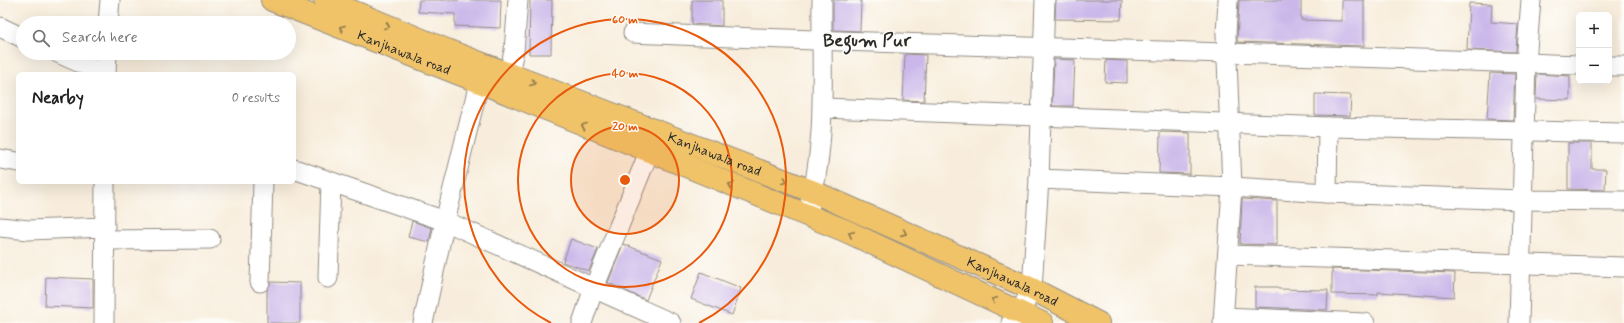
<!DOCTYPE html>
<html lang="en">
<head>
<meta charset="utf-8">
<style>
	body { margin:0; font-family:Mynerve,sans-serif; background:#f2f2f2; color:#222 }
	.controls { position:absolute; right:12px; top:12px; display:grid; overflow:hidden; border-radius:6px; box-shadow:0 4px 16px #0002 }
	.controls button { width:36px; height:36px; display:grid; place-items:center; padding:0; border:0; border-bottom:1px solid #e0e0e0; background:#fff; color:#222; font:20px sans-serif }
	.list { margin:0; padding:0; list-style:none }
	h2 { display:flex; justify-content:space-between; align-items:center; height:52px; margin:0; padding:0 16px; font-size:17px }
	h2 small { font-size:13px; font-weight:400; color:#767676 }
	.icon { flex:none; width:22px; height:22px; fill:none; stroke:currentColor; stroke-width:2; stroke-linecap:round; stroke-linejoin:round }
	.map { position:relative; flex:none; width:1624px; height:323px; overflow:hidden }
	.search { position:absolute; background:#fff; box-shadow:0 4px 16px #0002; left:16px; top:16px; width:280px; height:44px; display:flex; align-items:center; gap:10px; box-sizing:border-box; padding:0 14px; border-radius:22px; color:#767676; font-size:15px }
	.panel { position:absolute; background:#fff; box-shadow:0 4px 16px #0002; left:16px; top:72px; width:280px; height:112px; border-radius:6px }
	.map>svg:first-child { display:block }
	.building { fill:#cbb7ea }
	.lines { fill:none; stroke-linecap:round; stroke-linejoin:round }
	.minor-casing { stroke:#928c84; stroke-width:21 }
	.major-casing { stroke:#928c84; stroke-width:24 }
	.minor { stroke:#fff; stroke-width:19 }
	.major { stroke:#f0c369; stroke-width:22 }
	.oneway { stroke:#8e774a }
	.ring { fill:none; stroke:#e8590c; stroke-width:2 }
	.labels { text-anchor:middle; stroke-width:3; stroke-linejoin:round; paint-order:stroke }
	.street-label { font-size:14px; fill:#2b2b2b; stroke:#fdfcf7 }
	.district-label { font-size:18px; font-weight:bold; fill:#2b2b2b; stroke:#fdfcf7 }
	.centre { fill:#e8590c; stroke:#fdfcf7; stroke-width:2 }
	.ring-label { font-size:12px; text-anchor:middle; font-weight:bold; fill:#e8590c; stroke:#fdfcf7; stroke-width:3; stroke-linejoin:round; paint-order:stroke }
</style>
</head>
<body>
<div class="map">
<svg width="1624" height="323" viewBox="0 0 1624 323">
	<rect width="100%" height="100%" fill="#fdfcf7"/>
	<filter id="ink" filterUnits="userSpaceOnUse"><feTurbulence type="fractalNoise" baseFrequency=".025" numOctaves="2"/><feDisplacementMap in="SourceGraphic" scale="8" xChannelSelector="R" yChannelSelector="G"/><feConvolveMatrix kernelMatrix="1 2 1 2 8 2 1 2 1" color-interpolation-filters="sRGB"/></filter>
	<filter id="wash" filterUnits="userSpaceOnUse"><feTurbulence type="fractalNoise" baseFrequency=".012" numOctaves="4" result="noise"/><feDisplacementMap in="SourceGraphic" scale="16" xChannelSelector="R" yChannelSelector="G"/><feGaussianBlur stdDeviation="0.9" result="paint"/><feColorMatrix in="noise" values="0 0 0 0 0 0 0 0 0 0 0 0 0 0 0 0 0 1.4 0 .05"/><feComposite in="paint" operator="in"/></filter>
	<g filter="url(#wash)">
		<rect width="100%" height="100%" fill="#f8eddc"/>
		<g id="blocks">
			<g class="building">
				<polygon points="419,0 501,0 500,28 455,26 455,14 418,12"/>
				<polygon points="530,0 552,0 551,54 529,54"/>
				<polygon points="692,0 722,0 722,26 692,24"/>
				<polygon points="833,0 861,0 860,31 833,30"/>
				<polygon points="1056,0 1122,0 1121,20 1055,19"/>
				<polygon points="1239,0 1301,0 1301,20 1342,21 1342,0 1364,0 1364,46 1237,42"/>
				<polygon points="1469,3 1492,4 1491,22 1518,24 1516,52 1467,50"/>
				<polygon points="905,54 926,55 924,101 903,100"/>
				<polygon points="1054,59 1075,60 1073,106 1052,106"/>
				<polygon points="1106,60 1127,61 1127,83 1105,82"/>
				<polygon points="1490,73 1515,74 1513,120 1487,119"/>
				<polygon points="1537,74 1570,76 1570,100 1536,99"/>
				<polygon points="1315,94 1351,95 1350,116 1315,115"/>
				<polygon points="1160,132 1190,133 1190,174 1159,173"/>
				<polygon points="1568,143 1592,143 1592,169 1606,169 1605,190 1568,189"/>
				<polygon points="1242,199 1277,201 1277,245 1240,244"/>
				<polygon points="412,221 432,228 429,242 408,237"/>
				<polygon points="571,239 598,249 589,271 563,262"/>
				<polygon points="623,244 662,259 646,300 608,283"/>
				<polygon points="1332,269 1455,273 1454,297 1378,292 1378,295 1332,294"/>
				<polygon points="701,272 741,288 732,315 691,299"/>
				<polygon points="46,277 93,279 93,308 45,306"/>
				<polygon points="271,282 300,283 300,323 267,323 267,290"/>
				<polygon points="1255,287 1278,287 1278,289 1328,290 1327,310 1255,307"/>
			</g>
		</g>
	</g>
	<g filter="url(#ink)">
		<use href="#blocks" fill-opacity="0" stroke="#928c84" stroke-width="1"/>
		<g class="lines">
			<g class="minor-casing">
				<g id="minor">
					<polyline points="108,23 110,0"/>
					<polyline points="0,27 23,38"/>
					<path d="M 633,33 C 948,47 1264,52 1579,65"/>
					<polyline points="58,53 105,74"/>
					<polyline points="1609,66 1624,66"/>
					<polyline points="509,73 514,51 518,0"/>
					<polyline points="106,74 107,53"/>
					<polyline points="823,108 1328,127 1327,193"/>
					<polyline points="1328,127 1624,133"/>
					<polyline points="0,159 18,162"/>
					<polyline points="294,169 445,221 671,323"/>
					<polyline points="1039,179 1232,187 1327,193 1521,200 1624,201"/>
					<path d="M 807,215 C 828,147 821,71 822,0"/>
					<polyline points="0,227 29,230 105,227"/>
					<polyline points="105,240 210,239"/>
					<polyline points="1228,255 1624,267"/>
					<polyline points="328,278 331,182"/>
					<polyline points="260,282 263,182"/>
					<polyline points="1224,317 1365,323"/>
					<polyline points="104,323 105,182"/>
					<polyline points="423,323 445,221 483,67"/>
					<polyline points="582,323 594,288 649,152"/>
					<polyline points="1011,323 1020,312 1032,289 1039,179 1045,0"/>
					<polyline points="1223,323 1232,187 1226,34 1228,0"/>
					<polyline points="1519,323 1526,62 1531,0"/>
				</g>
			</g>
			<g class="major-casing">
				<g id="major">
					<path id="s1" d="M 272,0 L 480,82 L 846,231 L 1042,323"/>
					<path id="s2" d="M 325,0 L 444,49 L 814,192 L 1032,289 L 1098,323"/>
				</g>
			</g>
			<use href="#minor" class="minor"/>
			<use href="#major" class="major"/>
		</g>
		<defs><path id="oneway-chevron" d="M-2-3.5L2.5 0L-2 3.5" fill="none" stroke-width="1.6" stroke-linecap="round" stroke-linejoin="round"/></defs>
		<g class="oneway">
			<use href="#oneway-chevron" transform="translate(387 26) rotate(22)"/>
			<use href="#oneway-chevron" transform="translate(342 28) rotate(-158)"/>
			<use href="#oneway-chevron" transform="translate(533 83) rotate(21)"/>
			<use href="#oneway-chevron" transform="translate(584 126) rotate(-158)"/>
			<use href="#oneway-chevron" transform="translate(785 181) rotate(21)"/>
			<use href="#oneway-chevron" transform="translate(731 185) rotate(-158)"/>
			<use href="#oneway-chevron" transform="translate(904 233) rotate(24)"/>
			<use href="#oneway-chevron" transform="translate(851 234) rotate(-155)"/>
			<use href="#oneway-chevron" transform="translate(994 300) rotate(-155)"/>
		</g>
	</g>
	<circle cx="625" cy="180" r="54" fill="#e8590c" fill-opacity=".12"/>
	<g class="ring">
		<circle cx="625" cy="180" r="54"/>
		<circle cx="625" cy="180" r="107"/>
		<path d="M551 323A161 161 0 1 1 699 323"/>
	</g>
	<g class="labels">
		<g class="street-label">
			<text dy="5" stroke="none"><textPath href="#s1" startOffset="142">Kanjhawala road</textPath></text>
			<text dy="5" stroke="none"><textPath href="#s2" startOffset="419">Kanjhawala road</textPath></text>
			<text dy="5" stroke="none"><textPath href="#s2" startOffset="743">Kanjhawala road</textPath></text>
		</g>
		<g class="district-label">
			<text x="867" y="46">Begum Pur</text>
		</g>
	</g>
	<circle cx="625" cy="180" r="6" class="centre"/>
	<g class="ring-label">
		<text x="625" y="23">60 m</text>
		<text x="625" y="77">40 m</text>
		<text x="625" y="130">20 m</text>
	</g>
</svg>
<div class="controls">
<button>+</button>
<button>−</button>
</div>
<div class="search"><svg class="icon" aria-label="search" viewBox="0 0 24 24"><circle cx="10" cy="10" r="6"/><path d="M15 15l6 6"/></svg>Search here</div>
<section class="panel">
<h2>Nearby<small>0 results</small></h2>
<ul class="list">
</ul>
</section>
</div>
</body>
</html>
